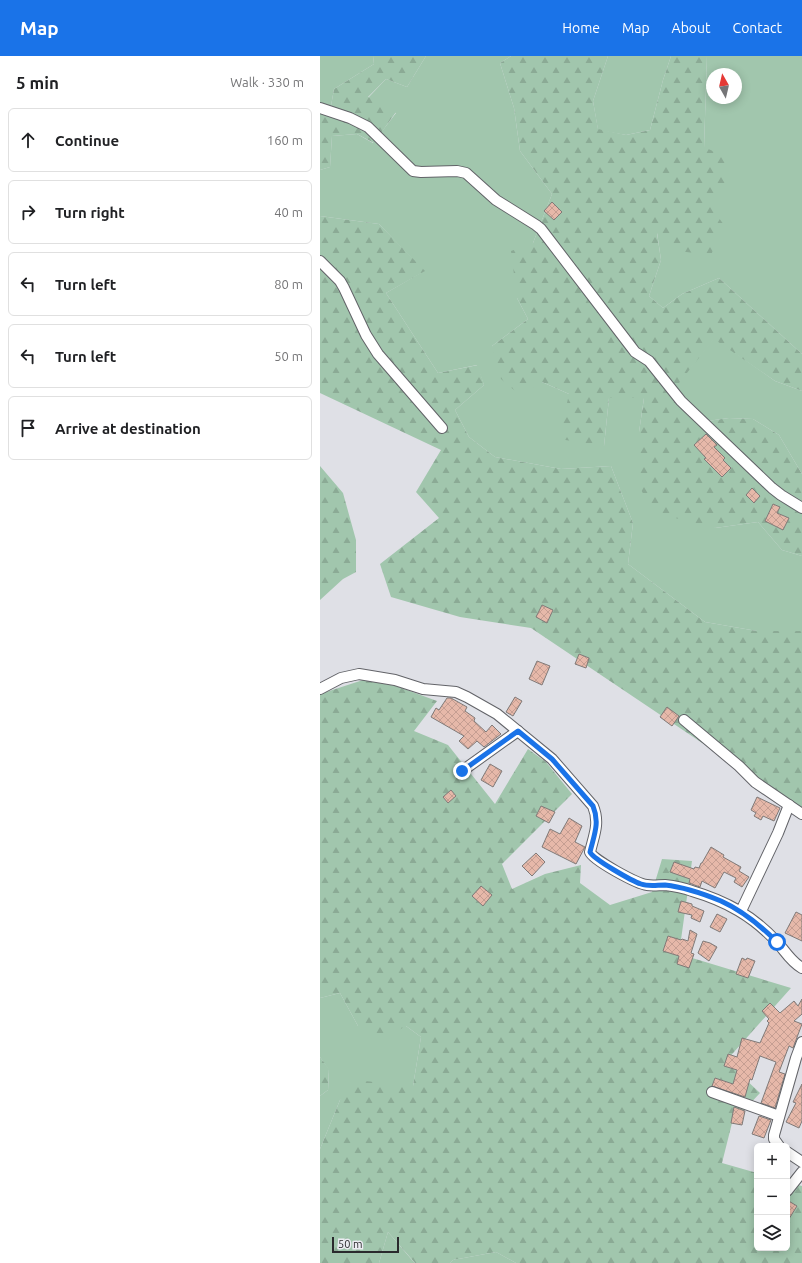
<!DOCTYPE html>
<html lang="en">
<head>
<meta charset="utf-8">
<style>
	body { margin:0; font-family:Ubuntu,sans-serif; background:#f2f2f2; color:#202124 }
	.controls { position:absolute; right:12px; bottom:12px; display:grid; overflow:hidden; border-radius:6px; box-shadow:0 2px 10px #0003 }
	.controls button { width:36px; height:36px; display:grid; place-items:center; padding:0; border:0; border-bottom:1px solid #e0e0e0; background:#fff; color:#202124; font:20px sans-serif }
	.compass { position:absolute; left:386px; top:12px; width:36px; height:36px; border-radius:50%; background:#fff; box-shadow:0 2px 10px #0003; rotate:352deg }
	.scale { position:absolute; left:12px; bottom:10px; width:67px; box-sizing:border-box; padding-left:4px; border:2px solid #2a2a2d; border-top:0; font-size:11px; line-height:14px; white-space:nowrap; color:#2a2a2d; -webkit-text-stroke:3px #ecedf3; paint-order:stroke }
	.stop { position:absolute; width:12px; height:12px; margin:-9px; border:3px solid #1a73e8; border-radius:50%; background:#fff }
	.stop.end { background:#1a73e8; border-color:#fff; box-shadow:0 1px 4px #0008 }
	.list { margin:0; padding:0; list-style:none }
	h2 { display:flex; justify-content:space-between; align-items:center; height:52px; margin:0; padding:0 16px; font-size:17px }
	h2 small { font-size:13px; font-weight:400; color:#757577 }
	.list li { display:grid; grid-template-columns:26px 1fr auto; gap:12px; align-items:center; box-sizing:border-box; height:64px; margin:0 8px 8px; padding:0 8px; border:1px solid #e0e0e0; border-radius:6px }
	.list b { display:block; font-size:15px; white-space:nowrap }
	.list em { font-size:13px; font-style:normal; color:#757577 }
	.icon { flex:none; width:22px; height:22px; fill:none; stroke:currentColor; stroke-width:2; stroke-linecap:round; stroke-linejoin:round }
	.map { position:relative; flex:none; width:482px; height:1207px; overflow:hidden }
	header { display:flex; align-items:center; gap:24px; box-sizing:border-box; height:56px; padding:0 20px; background:#1a73e8; color:#fff }
	header strong { font-size:19px }
	nav { display:flex; gap:22px; margin-inline-start:auto; font-size:14px }
	main { display:flex }
	aside { flex:1; background:#fff }
	.map>svg:first-child { display:block }
	.grass { fill:#a1c6ad; fill-rule:evenodd }
	.forest { fill:url(#forest-firs) }
	.building { fill:url(#building-cross-hatch); stroke:#807a78 }
	.lines { fill:none; stroke-linecap:round; stroke-linejoin:round }
	.street-casing { stroke:#626368; stroke-width:12 }
	.street { stroke:#fff; stroke-width:10 }
	.route { stroke:#1a73e8; stroke-width:5 }
</style>
</head>
<body>
<header>
<strong>Map</strong>
<nav><a>Home</a><a>Map</a><a>About</a><a>Contact</a></nav>
</header>
<main>
<aside>
<h2>5 min<small>Walk · 330 m</small></h2>
<ul class="list">
<li><svg class="icon" aria-label="ahead" viewBox="0 0 24 24"><path d="M12 20V5M6 11l6-6 6 6"/></svg><div><b>Continue</b></div><em>160 m</em></li>
<li><svg class="icon" aria-label="right" viewBox="0 0 24 24"><path d="M7 20v-9h11M14 6l5 5-5 5"/></svg><div><b>Turn right</b></div><em>40 m</em></li>
<li><svg class="icon" aria-label="left" viewBox="0 0 24 24"><path d="M17 20v-9H6M10 6l-5 5 5 5"/></svg><div><b>Turn left</b></div><em>80 m</em></li>
<li><svg class="icon" aria-label="left" viewBox="0 0 24 24"><path d="M17 20v-9H6M10 6l-5 5 5 5"/></svg><div><b>Turn left</b></div><em>50 m</em></li>
<li><svg class="icon" aria-label="arrive" viewBox="0 0 24 24"><path d="M6 21V4h12l-3 4 3 4H6"/></svg><div><b>Arrive at destination</b></div></li>
</ul>
</aside>
<div class="map">
<svg width="482" height="1207" viewBox="0 0 482 1207">
	<defs>
		<pattern id="forest-firs" width="22" height="20" patternUnits="userSpaceOnUse"><rect width="22" height="20" fill="#a1c6ad"/><path d="M5 1l3.5 6h-7zM16 11l3.5 6h-7z" fill="#8baa95"/></pattern>
		<pattern id="building-cross-hatch" width="8" height="8" patternUnits="userSpaceOnUse"><rect width="8" height="8" fill="#e6b8a9"/><path d="M0 0l8 8M0 8l8-8" fill="none" stroke="#c59e92"/></pattern>
	</defs>
	<rect width="100%" height="100%" fill="#dfe0e6"/>
	<g class="grass">
		<polygon points="0,0 53,0 54,8 14,33 9,61 0,61"/>
		<polygon points="106,0 191,0 180,7 194,52 200,95 232,138 213,187 197,242 208,263 172,290 222,326 249,338 284,390 289,342 324,342 319,376 395,472 438,466 462,494 482,500 482,575 437,575 385,566 308,508 313,467 291,410 241,413 175,401 149,381 135,354 164,329 157,309 118,317 66,237 104,215 59,168 0,160 0,114 10,111 12,80 37,78 53,87 76,57 48,42 66,23 87,31"/>
		<polygon points="288,0 351,0 343,24 330,74 306,79 278,74 273,45"/>
		<path d="M 387,0 L 482,0 L 482,298 L 399,222 L 362,238 L 343,252 L 329,240 L 341,204 L 337,176 L 385,143 L 384,92 ZM 392,18 L 416,18 L 416,42 L 392,42 Z"/>
		<polygon points="394,282 455,325 482,335 482,418 459,379 433,363 409,362 380,366 350,337"/>
		<polygon points="20,937 38,970 86,970 101,981 93,1030 20,1044 0,1093 0,1040 8,1034 9,1014 0,1001 0,942"/>
		<polygon points="68,1176 92,1204 95,1207 59,1207"/>
		<polygon points="176,1196 196,1207 130,1207 133,1204"/>
	</g>
	<g class="forest">
		<polygon points="53,0 106,0 87,31 66,23 48,41 76,56 54,87 37,78 12,80 10,111 0,114 0,61 9,61 14,33 54,8"/>
		<polygon points="191,0 288,0 273,45 278,73 306,79 330,74 343,24 351,0 387,0 384,91 408,102 406,133 385,143 404,169 391,199 358,195 337,177 341,204 329,240 343,252 362,238 399,222 482,298 482,335 455,325 394,283 351,337 380,366 409,362 433,363 459,379 482,418 482,500 462,494 438,466 395,472 335,457 318,429 319,376 324,342 289,342 284,390 239,383 249,338 222,326 200,339 181,323 172,290 208,263 197,242 191,195 213,187 232,138 200,95 194,52 180,7"/>
		<polygon points="0,160 59,168 105,215 66,237 118,317 158,309 164,329 135,354 149,381 175,401 241,413 291,410 313,467 308,508 385,566 437,575 482,575 482,754 211,572 140,561 71,541 60,508 119,462 96,436 121,394 0,337"/>
		<polygon points="0,410 23,437 36,484 36,516 23,523 0,544"/>
		<polygon points="43,624 76,630 117,645 94,675 128,689 175,748 208,693 226,706 252,738 182,808 192,833 225,818 261,809 260,827 290,849 332,836 342,803 372,805 359,898 471,932 406,1005 440,1037 412,1067 402,1107 437,1117 437,1192 467,1192 467,1126 482,1130 482,1207 196,1207 176,1196 133,1204 130,1207 95,1207 68,1176 59,1207 0,1207 0,1093 20,1044 45,1025 93,1030 101,981 86,970 56,987 38,970 20,937 0,942 0,638"/>
		<polygon points="0,1001 9,1013 8,1034 0,1040"/>
	</g>
	<g class="building">
		<polygon points="232,146 242,156 234,164 224,155"/>
		<polygon points="386,378 397,389 394,391 405,402 403,404 411,412 402,421 384,403 386,402 374,389"/>
		<polygon points="432,432 440,440 434,447 426,439"/>
		<polygon points="453,448 460,451 457,457 469,462 463,474 445,465"/>
		<polygon points="222,549 233,554 227,567 216,561"/>
		<polygon points="259,598 269,602 266,612 255,608"/>
		<polygon points="217,605 230,610 222,629 209,623"/>
		<polygon points="195,641 202,645 193,660 186,656"/>
		<polygon points="127,642 131,642 147,651 145,655 155,662 154,665 166,676 172,669 181,678 164,691 157,685 148,693 139,685 144,680 111,661 116,652 119,654"/>
		<polygon points="347,651 359,660 352,670 340,661"/>
		<polygon points="170,708 182,715 173,731 161,724"/>
		<polygon points="131,734 136,740 128,747 123,741"/>
		<polygon points="437,741 460,752 454,765 443,760 441,764 434,760 436,757 431,754"/>
		<polygon points="221,750 235,756 229,767 216,760"/>
		<polygon points="249,762 262,770 255,786 265,791 256,808 222,791 230,773 240,778"/>
		<polygon points="391,791 404,799 403,801 421,811 419,815 429,821 422,831 414,826 416,822 404,816 395,832 382,825 380,831 369,827 370,823 350,816 354,806 374,813 375,811 379,812 381,807 382,807"/>
		<polygon points="216,797 225,806 212,820 202,810"/>
		<polygon points="161,830 172,839 163,850 152,840"/>
		<polygon points="361,845 372,848 372,850 384,855 380,866 371,862 372,859 358,856"/>
		<polygon points="476,856 482,859 482,885 465,877"/>
		<polygon points="397,858 407,863 400,876 390,871"/>
		<polygon points="370,874 377,878 371,897 374,898 369,912 357,908 359,900 343,895 348,880 361,884 362,883 368,885"/>
		<polygon points="383,885 390,887 397,891 389,905 378,897"/>
		<polygon points="422,902 426,904 427,902 435,905 428,922 416,918"/>
		<polygon points="482,943 482,958 474,965 482,968 473,992 469,990 459,1016 465,1018 455,1052 441,1047 456,1006 440,1000 432,1024 430,1023 425,1041 392,1030 395,1022 413,1028 417,1014 404,1010 408,998 417,1001 422,982 440,987 449,967 447,965 449,963 442,955 450,947 460,957 474,945 478,950"/>
		<polygon points="482,1028 482,1065 479,1072 466,1066 476,1047 473,1046"/>
		<polygon points="414,1051 425,1055 422,1069 411,1067"/>
		<polygon points="439,1060 451,1064 444,1082 432,1078"/>
		<polygon points="467,1144 477,1150 467,1166"/>
	</g>
	<g class="lines">
		<g class="street-casing">
			<g id="street">
				<polyline points="0,52 30,62 48,71 93,115 101,116 137,115 146,117 176,144 216,169 221,173 312,292 315,296 329,305 361,345 452,432 461,439 482,452"/>
				<polyline points="0,205 20,225 24,232 46,279 58,298 122,372"/>
				<path d="M 0,633 L 21,622 L 39,618 L 75,624 L 103,633 L 136,636 L 147,641 L 177,658 L 232,703 L 273,750 C 280,767 274,779 270,796 C 273,804 317,828 327,829 C 333,830 339,829 345,829 C 354,830 364,832 372,835 C 406,845 433,860 457,886 C 465,895 471,906 482,912"/>
				<polyline points="364,664 419,710 435,726 482,758"/>
				<polyline points="142,715 198,675"/>
				<polyline points="421,855 458,777 469,749"/>
				<polyline points="392,1036 459,1060"/>
				<polyline points="459,1090 454,1083 454,1079 476,1002 482,986"/>
				<polyline points="467,1096 482,1106"/>
				<polyline points="467,1135 482,1116"/>
			</g>
		</g>
		<use href="#street" class="street"/>
	</g>
	<g class="lines">
		<path class="route" d="M 142,715 L 198,675 L 232,703 L 273,750 C 280,767 274,779 270,796 C 273,803 312,825 321,828 C 329,831 337,829 345,829 C 364,831 384,838 401,845 C 423,855 440,869 457,886"/>
	</g>
</svg>
<div class="controls">
<button>+</button>
<button>−</button>
<button><svg class="icon" aria-label="layers" viewBox="0 0 24 24"><path d="M12 4l9 5-9 5-9-5zM3 14l9 5 9-5"/></svg></button>
</div>
<svg class="compass" viewBox="-18 -18 36 36"><path d="M0-13l5 13h-10z" fill="#e53935"/><path d="M0 13l5-13h-10z" fill="#757577"/></svg>
<div class="scale">50 m</div>
<div class="stop" style="left:457px;top:886px"></div>
<div class="stop end" style="left:142px;top:715px"></div>
</div>
</main>
</body>
</html>
